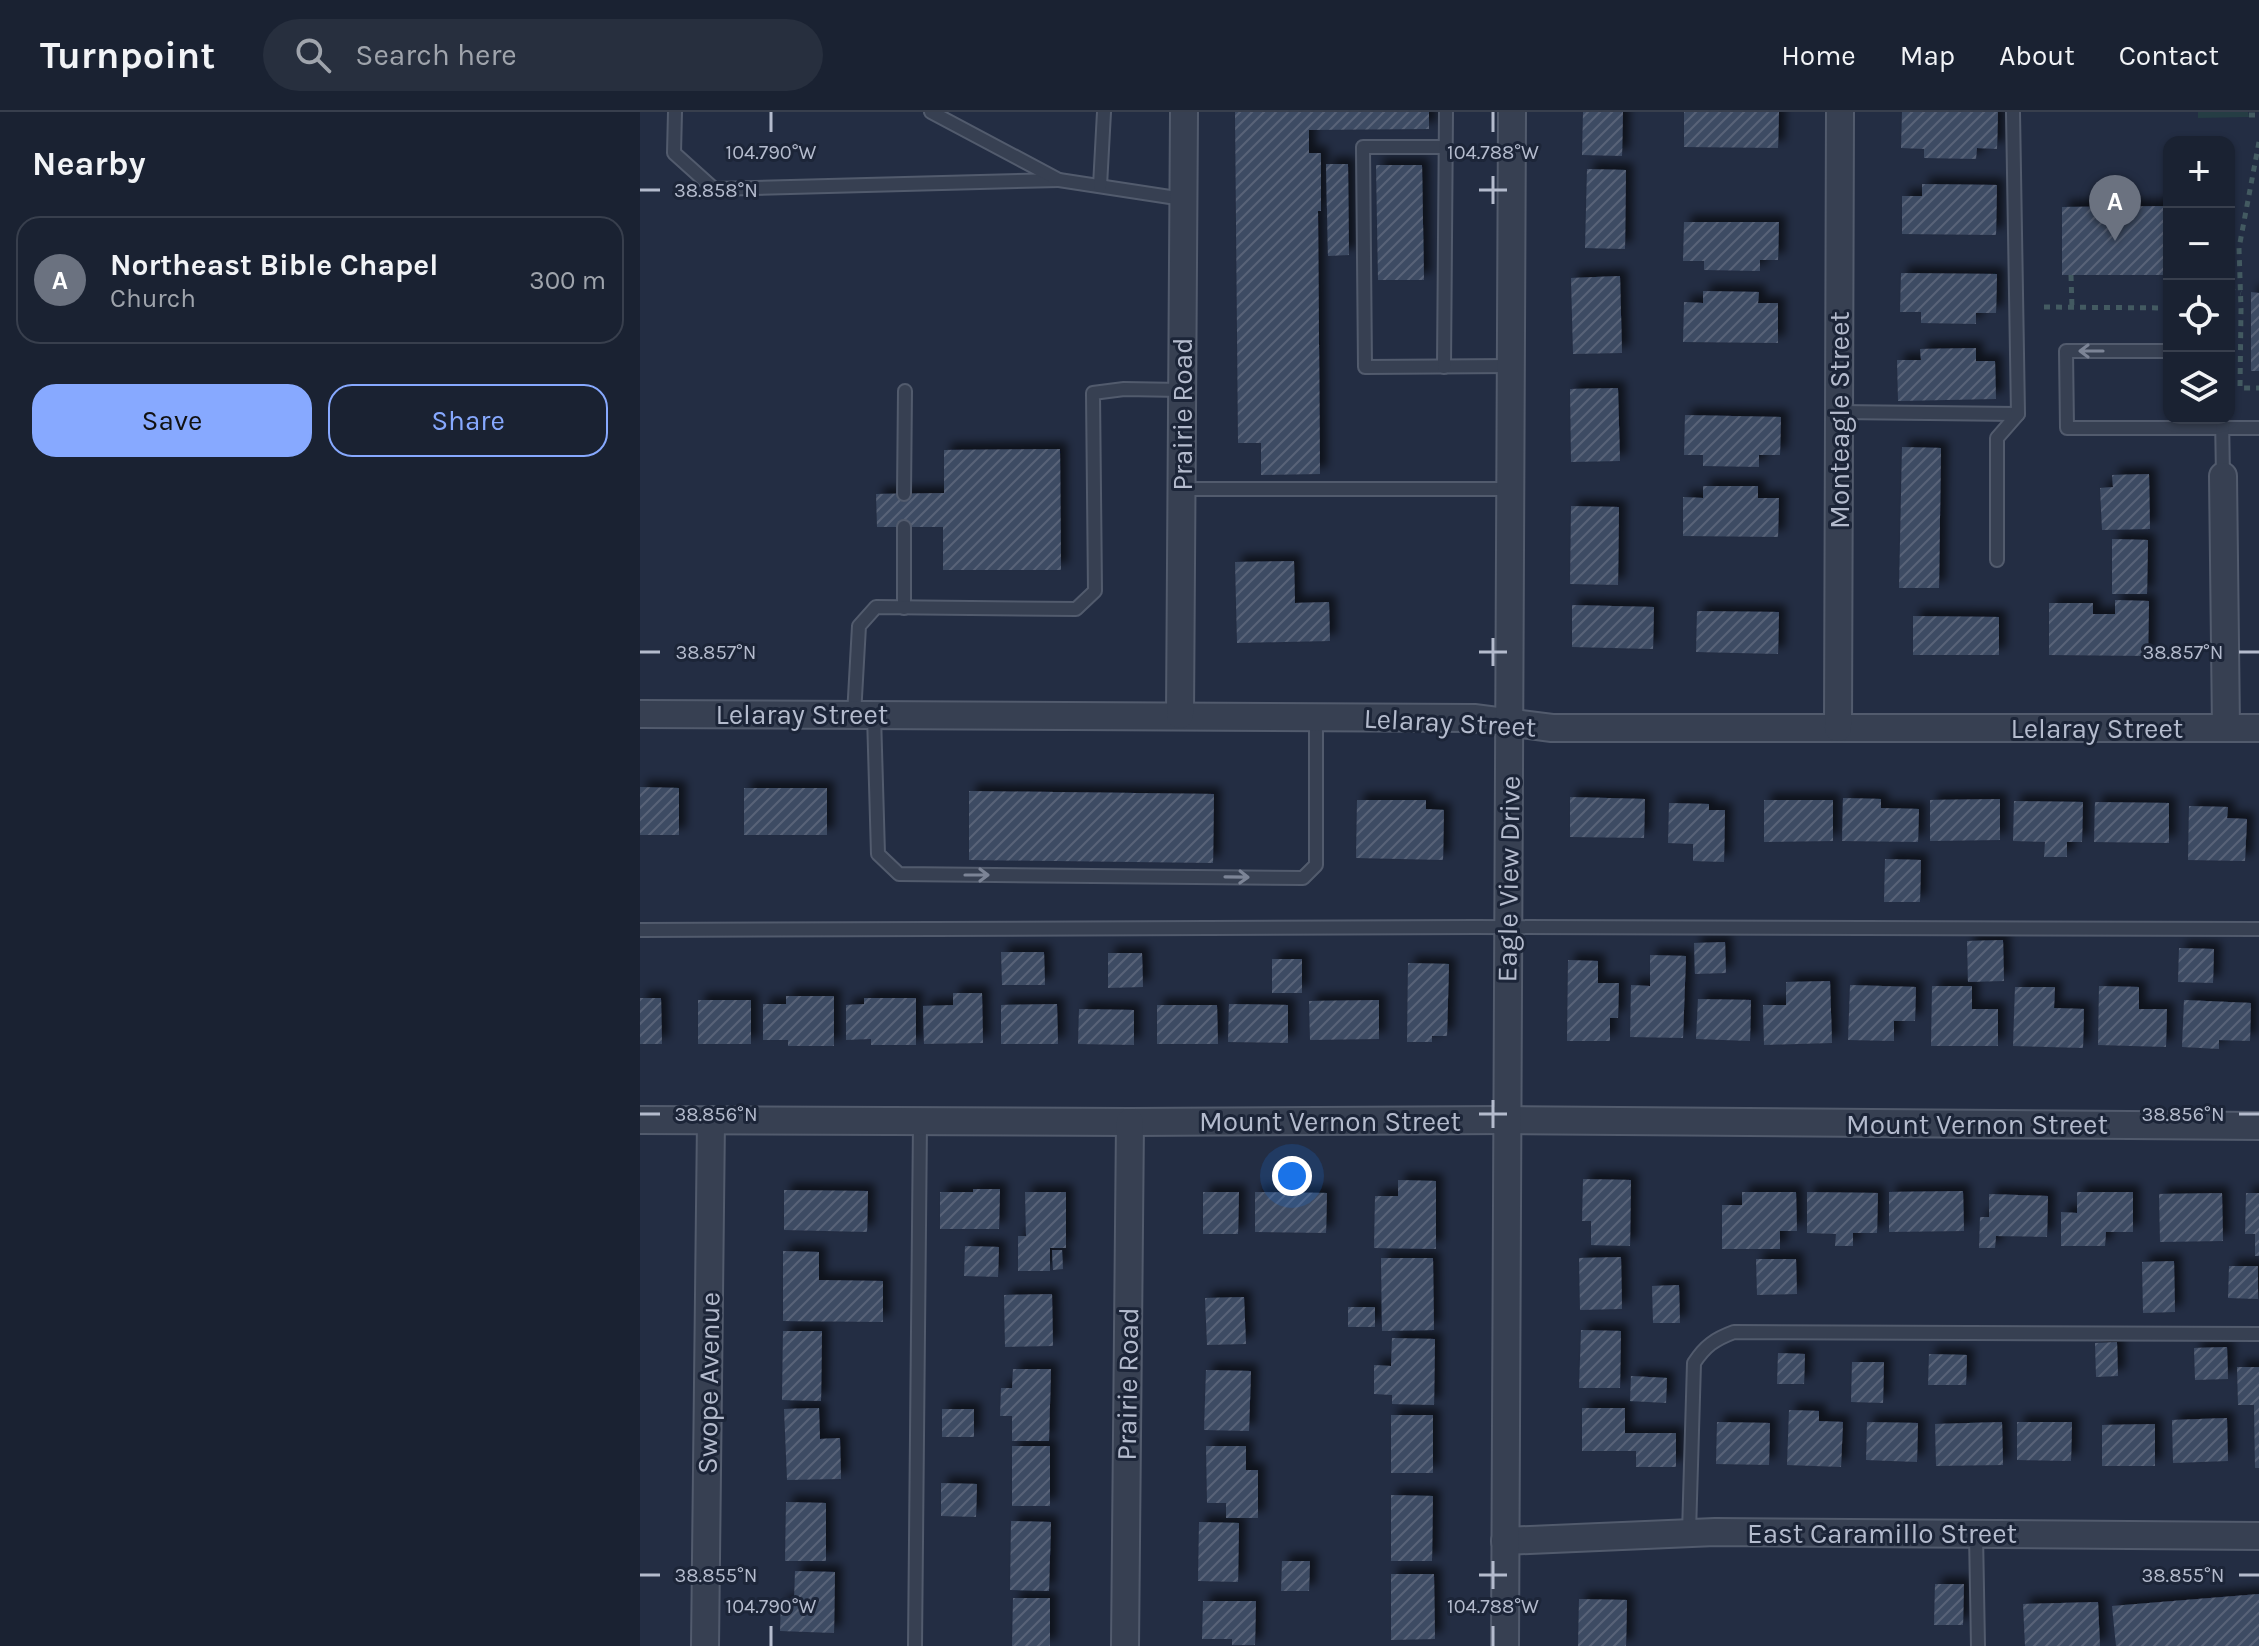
<!DOCTYPE html>
<html lang="en">
<head>
<meta charset="utf-8">
<style>
	body { margin:0; font-family:Karla,sans-serif; background:#272f3e; color:#f1f3f6 }
	.controls { position:absolute; right:24px; top:24px; display:grid; overflow:hidden; border-radius:16px; box-shadow:0 2px 6px #0004 }
	.controls button { width:72px; height:72px; display:grid; place-items:center; padding:0; border:0; border-bottom:2px solid #383f4d; background:#1a2232; color:#f1f3f6; font:40px sans-serif }
	.you { position:absolute; left:652px; top:1064px; width:28px; height:28px; margin:-20px; border:6px solid #fff; border-radius:50%; background:#1a73e8; box-shadow:0 0 0 12px #1a73e833 }
	.badge { display:grid; place-items:center; width:52px; height:52px; border-radius:50%; background:#87a9ff; color:#fff; font-size:26px; font-weight:700 }
	.pin { position:absolute; translate:-50% -66px; filter:drop-shadow(0 2px 4px #0008) }
	.pin::after { content:''; position:absolute; top:42px; width:28px; height:24px; background:inherit; clip-path:polygon(0 0,100% 0,50% 100%) }
	.list { margin:0; padding:0; list-style:none }
	h2 { display:flex; justify-content:space-between; align-items:center; height:104px; margin:0; padding:0 32px; font-size:34px }
	h2 small { font-size:26px; font-weight:400; color:#9fa4ac }
	.list li { display:grid; grid-template-columns:52px 1fr auto; gap:24px; align-items:center; box-sizing:border-box; height:128px; margin:0 16px 16px; padding:0 16px; border:2px solid #383f4d; border-radius:24px }
	.list b { display:block; font-size:30px; white-space:nowrap }
	.list p { margin:0; font-size:26px; white-space:nowrap; color:#9fa4ac }
	.list em { font-size:26px; font-style:normal; color:#9fa4ac }
	.actions { display:flex; gap:16px; padding:24px 32px }
	.actions a { flex:1; padding:18px 0; border:2px solid #87a9ff; border-radius:24px; text-align:center; font-size:28px; color:#87a9ff }
	.actions .main { background:#87a9ff; color:#111 }
	.icon { flex:none; width:44px; height:44px; fill:none; stroke:currentColor; stroke-width:2; stroke-linecap:round; stroke-linejoin:round }
	.map { position:relative; flex:none; width:1619px; height:1534px; overflow:hidden }
	header { display:flex; align-items:center; gap:48px; box-sizing:border-box; height:112px; padding:0 40px; background:#1a2232; border-bottom:2px solid #383f4d }
	header strong { font-size:38px }
	nav { display:flex; gap:44px; margin-inline-start:auto; font-size:28px }
	.search { width:560px; height:72px; background:#272f3e; display:flex; align-items:center; gap:20px; box-sizing:border-box; padding:0 28px; border-radius:44px; color:#9fa4ac; font-size:30px }
	main { display:flex }
	aside { flex:1; background:#1a2232 }
	.map>svg:first-child { display:block }
	.garden { fill:#253d44 }
	.building { fill:url(#building-hatch); filter:url(#shadow) }
	.lines { fill:none; stroke-linecap:round; stroke-linejoin:round }
	.lane-casing { stroke:#525b6d; stroke-width:16 }
	.street-casing { stroke:#525b6d; stroke-width:30 }
	.path { stroke:#435a61; stroke-width:5; stroke-dasharray:6 6; stroke-linecap:butt }
	.lane { stroke:#374052; stroke-width:12 }
	.street { stroke:#374052; stroke-width:26 }
	.oneway { stroke:#7c8496 }
	.ticks { fill:none; stroke:#b4bbcd; stroke-width:3 }
	.labels { text-anchor:middle; stroke-width:6; stroke-linejoin:round; paint-order:stroke }
	.street-label { font-size:28px; fill:#b4bbcd; stroke:#1c2538 }
	.ticks-label { font-size:20px; text-anchor:middle; fill:#b4bbcd; stroke:#1c2538; stroke-width:6; stroke-linejoin:round; paint-order:stroke }
</style>
</head>
<body>
<header>
<strong>Turnpoint</strong>
<div class="search"><svg class="icon" aria-label="search" viewBox="0 0 24 24"><circle cx="10" cy="10" r="6"/><path d="M15 15l6 6"/></svg>Search here</div>
<nav><a>Home</a><a>Map</a><a>About</a><a>Contact</a></nav>
</header>
<main>
<aside>
<h2>Nearby<small></small></h2>
<ul class="list">
<li><span class="badge" style="background:#6b7280">A</span><div><b>Northeast Bible Chapel</b><p>Church</p></div><em>300 m</em></li>
</ul>
<div class="actions"><a class="main">Save</a><a>Share</a></div>
</aside>
<div class="map">
<svg width="1619" height="1534" viewBox="0 0 1619 1534">
	<defs>
		<pattern id="building-hatch" width="6" height="6" patternUnits="userSpaceOnUse" patternTransform="scale(2)"><rect width="6" height="6" fill="#3e4b63"/><path d="M-1 1l2-2M0 6l6-6M5 7l2-2" fill="none" stroke="#586378"/></pattern>
		<filter id="shadow"><feDropShadow dx="7" dy="-7" stdDeviation="4" flood-color="#0009"/></filter>
	</defs>
	<rect width="100%" height="100%" fill="#232d43"/>
	<polygon class="garden" points="1558,0 1608,0 1609,5 1558,6"/>
	<g class="building">
		<polygon points="595,0 789,0 789,17 669,18 669,41 681,41 681,99 678,99 680,362 621,363 621,331 598,331"/>
		<polygon points="943,0 983,0 982,44 942,43"/>
		<polygon points="1044,0 1139,0 1138,36 1044,35"/>
		<polygon points="1262,0 1358,0 1357,37 1337,36 1336,47 1284,46 1284,37 1261,36"/>
		<polygon points="686,52 708,52 709,143 688,144"/>
		<polygon points="736,53 782,53 784,168 738,168"/>
		<polygon points="947,57 986,58 985,137 945,136"/>
		<polygon points="1282,72 1357,73 1356,123 1262,122 1262,84 1282,84"/>
		<polygon points="1529,94 1529,163 1422,163 1422,95"/>
		<polygon points="1044,110 1139,110 1138,148 1120,148 1120,159 1064,158 1064,149 1043,149"/>
		<polygon points="1261,161 1357,162 1356,201 1336,201 1336,212 1281,211 1281,200 1260,200"/>
		<polygon points="980,164 982,241 933,242 931,166"/>
		<polygon points="1063,179 1119,180 1118,191 1138,191 1138,231 1043,230 1044,190 1063,191"/>
		<polygon points="1611,180 1619,181 1619,259 1611,259"/>
		<polygon points="1336,236 1336,249 1355,249 1356,287 1258,289 1257,248 1281,248 1280,237"/>
		<polygon points="978,276 980,349 931,350 930,277"/>
		<polygon points="1045,303 1141,305 1140,343 1119,343 1119,355 1063,354 1063,343 1044,343"/>
		<polygon points="1262,335 1301,336 1299,476 1259,476"/>
		<polygon points="420,337 421,458 303,458 303,415 237,415 236,382 304,381 304,338"/>
		<polygon points="1509,362 1510,417 1462,418 1460,376 1473,375 1472,363"/>
		<polygon points="1063,374 1118,374 1118,386 1139,386 1138,425 1043,424 1043,385 1063,386"/>
		<polygon points="931,394 979,395 978,473 930,472"/>
		<polygon points="1472,427 1508,428 1507,482 1472,482"/>
		<polygon points="654,449 655,491 689,490 690,529 597,531 595,450"/>
		<polygon points="1475,488 1509,489 1508,544 1409,543 1409,491 1453,491 1453,502 1475,502"/>
		<polygon points="932,493 1014,495 1013,537 932,535"/>
		<polygon points="1057,499 1139,500 1138,542 1056,540"/>
		<polygon points="1273,504 1359,505 1359,543 1273,543"/>
		<polygon points="0,675 39,676 39,723 0,723"/>
		<rect x="104" y="676" width="83" height="47"/>
		<polygon points="329,679 574,682 573,751 329,748"/>
		<polygon points="930,685 1005,687 1004,726 930,725"/>
		<polygon points="1203,686 1241,687 1241,696 1279,697 1278,730 1202,729"/>
		<polygon points="1360,687 1360,728 1290,729 1290,688"/>
		<polygon points="717,688 786,688 786,697 804,698 803,748 716,746"/>
		<polygon points="1124,688 1193,688 1193,729 1124,730"/>
		<polygon points="1374,689 1443,690 1442,730 1427,730 1427,745 1404,745 1405,730 1373,729"/>
		<polygon points="1455,690 1529,691 1529,731 1454,730"/>
		<polygon points="1029,691 1069,692 1069,698 1085,698 1084,750 1053,749 1053,732 1028,731"/>
		<polygon points="1549,694 1588,695 1587,706 1607,707 1605,749 1548,748"/>
		<polygon points="1245,747 1281,748 1280,790 1244,790"/>
		<polygon points="1363,828 1364,869 1328,870 1327,829"/>
		<polygon points="1085,830 1086,861 1055,862 1054,831"/>
		<polygon points="1539,836 1574,837 1573,871 1538,870"/>
		<polygon points="361,840 404,840 405,873 362,873"/>
		<polygon points="468,841 502,841 503,875 468,876"/>
		<polygon points="1010,843 1046,844 1043,926 990,925 991,873 1010,874"/>
		<rect x="632" y="847" width="30" height="34"/>
		<polygon points="928,848 958,849 958,871 979,871 978,906 970,906 970,929 927,929"/>
		<polygon points="768,851 809,852 807,924 792,924 792,930 767,930"/>
		<polygon points="1190,869 1192,931 1124,933 1123,893 1146,893 1146,870"/>
		<polygon points="1210,873 1276,875 1275,909 1254,909 1254,929 1208,928"/>
		<polygon points="1292,874 1332,874 1332,897 1358,897 1358,934 1291,934"/>
		<polygon points="1459,874 1499,875 1499,897 1527,897 1526,935 1458,933"/>
		<polygon points="1375,875 1415,875 1414,896 1444,897 1443,936 1373,934"/>
		<polygon points="313,881 342,881 343,931 284,932 283,894 313,893"/>
		<polygon points="146,884 194,884 194,934 148,934 148,928 123,928 123,892 146,892"/>
		<polygon points="0,886 21,886 22,932 0,932"/>
		<polygon points="224,886 276,886 276,933 231,933 231,927 206,928 206,893 224,892"/>
		<polygon points="1058,887 1111,888 1110,929 1056,927"/>
		<rect x="58" y="888" width="53" height="44"/>
		<polygon points="739,888 739,927 670,928 669,889"/>
		<polygon points="1544,888 1611,891 1610,929 1579,928 1579,937 1542,935"/>
		<polygon points="417,892 418,932 361,932 361,893"/>
		<polygon points="589,892 648,893 648,931 588,930"/>
		<polygon points="517,893 577,893 578,932 517,932"/>
		<polygon points="439,897 494,898 494,933 438,932"/>
		<polygon points="943,1067 991,1068 990,1134 951,1133 951,1109 942,1109"/>
		<polygon points="758,1068 796,1069 796,1137 734,1136 735,1084 758,1084"/>
		<polygon points="333,1077 360,1077 359,1117 300,1117 300,1080 333,1080"/>
		<polygon points="144,1078 228,1079 227,1120 144,1118"/>
		<polygon points="1323,1079 1324,1119 1249,1120 1249,1080"/>
		<polygon points="385,1080 426,1080 426,1136 410,1136 410,1159 378,1159 378,1124 386,1124"/>
		<polygon points="563,1080 599,1080 598,1122 563,1122"/>
		<polygon points="615,1080 687,1081 686,1121 615,1120"/>
		<polygon points="1102,1080 1156,1080 1157,1119 1140,1119 1140,1137 1082,1137 1082,1093 1102,1093"/>
		<polygon points="1167,1080 1238,1081 1237,1121 1213,1121 1213,1134 1195,1134 1196,1122 1167,1121"/>
		<polygon points="1437,1080 1493,1080 1493,1120 1466,1120 1465,1134 1421,1134 1421,1100 1437,1101"/>
		<polygon points="1582,1081 1583,1129 1520,1130 1519,1082"/>
		<polygon points="1606,1081 1619,1081 1619,1144 1615,1144 1615,1122 1605,1122"/>
		<polygon points="1349,1082 1408,1084 1407,1125 1356,1124 1355,1136 1339,1136 1340,1105 1349,1105"/>
		<polygon points="325,1134 359,1135 358,1165 324,1164"/>
		<polygon points="412,1138 422,1138 423,1157 413,1158"/>
		<polygon points="143,1139 179,1140 179,1168 243,1169 243,1210 143,1209"/>
		<polygon points="981,1145 982,1197 940,1198 939,1146"/>
		<polygon points="741,1146 793,1146 794,1218 742,1219"/>
		<polygon points="1116,1147 1156,1147 1157,1182 1117,1183"/>
		<polygon points="1534,1149 1535,1200 1503,1201 1502,1150"/>
		<polygon points="1589,1154 1618,1154 1618,1187 1588,1186"/>
		<polygon points="1039,1173 1040,1211 1013,1211 1012,1174"/>
		<polygon points="412,1182 413,1234 365,1235 364,1183"/>
		<polygon points="604,1185 606,1232 567,1233 565,1186"/>
		<rect x="708" y="1195" width="27" height="20"/>
		<polygon points="941,1218 981,1219 980,1276 939,1276"/>
		<polygon points="143,1219 182,1219 181,1289 142,1288"/>
		<polygon points="752,1226 795,1227 794,1293 752,1292 752,1283 734,1282 734,1253 751,1254"/>
		<polygon points="1477,1230 1478,1264 1456,1265 1455,1231"/>
		<polygon points="1587,1235 1588,1267 1555,1268 1554,1236"/>
		<polygon points="1138,1241 1165,1242 1164,1272 1137,1272"/>
		<polygon points="1289,1242 1327,1243 1326,1273 1288,1273"/>
		<polygon points="1212,1250 1244,1250 1243,1291 1211,1290"/>
		<polygon points="1597,1255 1619,1255 1619,1356 1615,1356 1614,1293 1598,1293"/>
		<polygon points="373,1257 411,1257 409,1329 372,1329 372,1304 360,1304 361,1276 372,1276"/>
		<polygon points="566,1258 611,1259 609,1319 564,1318"/>
		<polygon points="991,1264 1027,1266 1026,1291 990,1289"/>
		<polygon points="179,1296 180,1327 200,1326 201,1367 147,1368 144,1297"/>
		<polygon points="942,1296 985,1296 985,1321 1036,1321 1036,1355 996,1355 996,1339 942,1339"/>
		<rect x="302" y="1297" width="32" height="28"/>
		<polygon points="1149,1298 1179,1299 1179,1309 1203,1310 1201,1355 1147,1353"/>
		<rect x="751" y="1303" width="42" height="58"/>
		<polygon points="1587,1306 1588,1349 1533,1351 1532,1308"/>
		<polygon points="1077,1310 1130,1311 1129,1353 1076,1352"/>
		<polygon points="1227,1310 1278,1311 1277,1350 1226,1348"/>
		<polygon points="1362,1310 1363,1353 1296,1354 1295,1312"/>
		<polygon points="1377,1310 1432,1310 1431,1349 1377,1348"/>
		<polygon points="1515,1312 1515,1354 1462,1354 1462,1313"/>
		<rect x="372" y="1334" width="38" height="60"/>
		<polygon points="566,1334 606,1334 606,1358 618,1358 618,1406 586,1406 586,1391 567,1391"/>
		<polygon points="301,1371 337,1372 336,1405 301,1404"/>
		<polygon points="751,1383 793,1384 792,1449 751,1449"/>
		<polygon points="146,1390 186,1391 186,1449 145,1449"/>
		<polygon points="371,1409 411,1410 409,1479 370,1478"/>
		<polygon points="559,1410 599,1411 598,1470 558,1469"/>
		<polygon points="642,1449 670,1449 669,1479 641,1479"/>
		<polygon points="155,1459 195,1460 194,1521 140,1519 141,1490 154,1490"/>
		<polygon points="751,1462 794,1462 795,1527 751,1528"/>
		<polygon points="1295,1472 1324,1472 1323,1513 1294,1513"/>
		<polygon points="1619,1482 1619,1534 1476,1534 1472,1494"/>
		<polygon points="373,1486 410,1486 410,1534 372,1534"/>
		<polygon points="939,1487 987,1488 986,1534 938,1534"/>
		<polygon points="563,1489 616,1489 615,1533 592,1533 592,1527 562,1527"/>
		<polygon points="1458,1490 1460,1534 1385,1534 1383,1492"/>
	</g>
	<g class="lines">
		<g class="lane-casing">
			<g id="lane">
				<polyline points="35,0 34,41 74,77 419,68"/>
				<polyline points="291,0 419,68 543,87"/>
				<polyline points="804,35 723,35 725,255 871,254"/>
				<polyline points="460,74 464,0"/>
				<polyline points="1529,239 1426,239 1427,316 1619,316"/>
				<polyline points="804,255 806,0"/>
				<polyline points="1199,300 1378,302"/>
				<polyline points="1582,306 1583,364"/>
				<polyline points="542,377 870,377"/>
				<polyline points="264,382 265,279"/>
				<polyline points="264,415 264,496"/>
				<polyline points="1357,448 1357,326 1378,302 1373,0"/>
				<polyline points="214,603 219,514 236,495 436,497 455,479 453,281 484,277 542,278"/>
				<polyline points="234,603 238,742 259,762 663,766 676,753 676,604"/>
				<polyline points="0,818 836,815 1619,817"/>
				<path d="M 1049,1421 L 1054,1251 C 1065,1234 1075,1227 1094,1220 L 1619,1222"/>
				<polyline points="1336,1422 1338,1534"/>
				<polyline points="275,1534 280,1010"/>
			</g>
		</g>
		<g class="street-casing">
			<g id="street">
				<polyline points="1583,364 1586,616"/>
				<polyline points="0,602 834,606 912,616 1619,616"/>
				<polyline points="540,603 544,0"/>
				<polyline points="1198,616 1200,0"/>
				<polyline points="0,1008 490,1010 866,1008 1619,1014"/>
				<polyline points="865,1429 1075,1420 1619,1424"/>
				<polyline points="65,1534 71,1008"/>
				<polyline points="485,1534 490,1010"/>
				<polyline points="865,1534 872,0"/>
			</g>
		</g>
		<g class="path">
			<polyline points="1609,3 1619,3"/>
			<polyline points="1619,30 1599,136 1601,197 1600,276 1619,276"/>
			<polyline points="1431,163 1432,196"/>
			<polyline points="1589,178 1601,181"/>
			<polyline points="1404,195 1529,196"/>
			<polyline points="1589,197 1601,197"/>
		</g>
		<use href="#lane" class="lane"/>
		<use href="#street" class="street"/>
	</g>
	<defs><path id="oneway-shaft" d="M-6 0H5M1.5-3L5.5 0L1.5 3" fill="none" stroke-width="1.6" stroke-linecap="round" stroke-linejoin="round" transform="scale(2)"/></defs>
	<g class="oneway">
		<use href="#oneway-shaft" transform="translate(1451 239) rotate(-180)"/>
		<use href="#oneway-shaft" transform="translate(337 763)"/>
		<use href="#oneway-shaft" transform="translate(597 765) rotate(1)"/>
	</g>
	<path class="ticks" d="M 131,0 L 131,20M 853,0 L 853,20M 853,64 L 853,92M 0,78 L 20,78M 839,78 L 867,78M 853,526 L 853,554M 0,540 L 20,540M 839,540 L 867,540M 1599,540 L 1619,540M 853,988 L 853,1016M 0,1002 L 20,1002M 839,1002 L 867,1002M 1599,1002 L 1619,1002M 853,1449 L 853,1477M 0,1463 L 20,1463M 839,1463 L 867,1463M 1599,1463 L 1619,1463M 131,1514 L 131,1534M 853,1514 L 853,1534"/>
	<g class="labels">
		<g class="street-label">
			<text transform="translate(542 302) rotate(-90)" y="10">Prairie Road</text>
			<text transform="translate(1199 308) rotate(-90)" y="10">Monteagle Street</text>
			<text x="162" y="612">Lelaray Street</text>
			<text transform="translate(810 610) rotate(3)" y="10">Lelaray Street</text>
			<text x="1457" y="626">Lelaray Street</text>
			<text transform="translate(868 767) rotate(-89)" y="10">Eagle View Drive</text>
			<text x="690" y="1019">Mount Vernon Street</text>
			<text x="1337" y="1022">Mount Vernon Street</text>
			<text transform="translate(68 1271) rotate(-89)" y="10">Swope Avenue</text>
			<text transform="translate(487 1272) rotate(-89)" y="10">Prairie Road</text>
			<text x="1242" y="1431">East Caramillo Street</text>
		</g>
	</g>
	<g class="ticks-label">
		<text x="131" y="47">104.790°W</text>
		<text x="853" y="47">104.788°W</text>
		<text x="76" y="85">38.858°N</text>
		<text x="76" y="547">38.857°N</text>
		<text x="1543" y="547">38.857°N</text>
		<text x="76" y="1009">38.856°N</text>
		<text x="1543" y="1009">38.856°N</text>
		<text x="76" y="1470">38.855°N</text>
		<text x="1543" y="1470">38.855°N</text>
		<text x="131" y="1501">104.790°W</text>
		<text x="853" y="1501">104.788°W</text>
	</g>
</svg>
<div class="controls">
<button>+</button>
<button>−</button>
<button><svg class="icon" aria-label="locate" viewBox="0 0 24 24"><circle cx="12" cy="12" r="6"/><path d="M12 2v4M12 18v4M2 12h4M18 12h4"/></svg></button>
<button><svg class="icon" aria-label="layers" viewBox="0 0 24 24"><path d="M12 4l9 5-9 5-9-5zM3 14l9 5 9-5"/></svg></button>
</div>
<div class="you"></div>
<div class="pin badge" style="left:1475px;top:129px;background:#6b7280">A</div>
</div>
</main>
</body>
</html>
